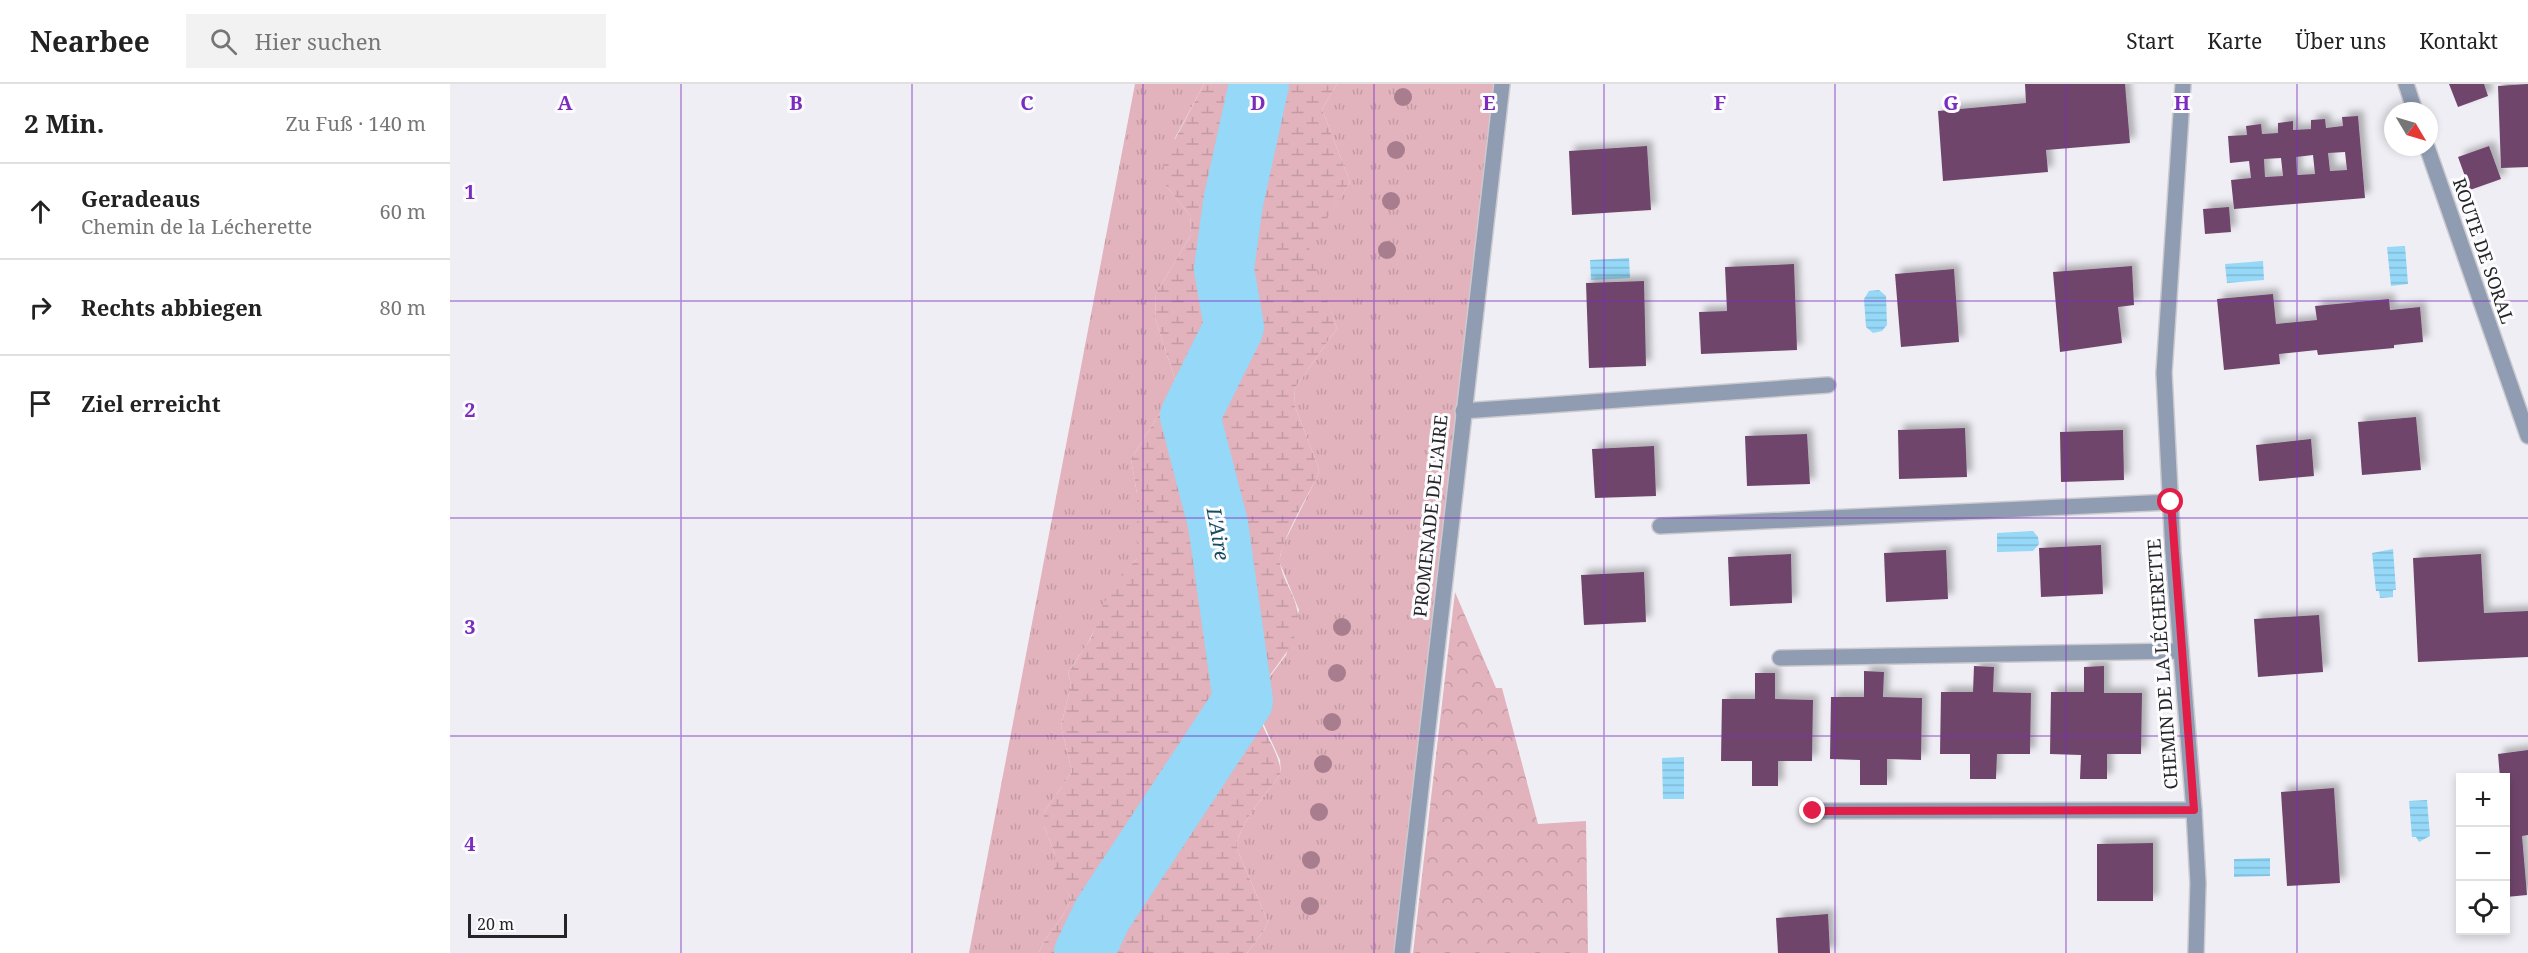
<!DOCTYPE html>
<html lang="de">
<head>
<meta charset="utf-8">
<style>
	body { margin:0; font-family:"Noto Serif",serif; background:#f2f2f2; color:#222 }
	.controls { position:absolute; right:18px; bottom:18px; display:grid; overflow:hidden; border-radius:0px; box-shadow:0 3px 9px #0003 }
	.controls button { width:54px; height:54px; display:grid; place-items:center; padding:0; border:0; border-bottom:2px solid #e0e0e0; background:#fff; color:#222; font:30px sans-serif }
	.compass { position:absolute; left:1934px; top:18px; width:54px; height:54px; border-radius:50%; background:#fff; box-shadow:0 3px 9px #0003; rotate:128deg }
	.scale { position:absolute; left:18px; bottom:15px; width:99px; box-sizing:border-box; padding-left:6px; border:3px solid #252426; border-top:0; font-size:16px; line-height:21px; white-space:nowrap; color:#252426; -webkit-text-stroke:4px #fcfcfe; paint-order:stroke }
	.stop { position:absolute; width:18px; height:18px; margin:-14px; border:4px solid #e11d48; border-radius:50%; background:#fff }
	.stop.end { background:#e11d48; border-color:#fff; box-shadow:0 2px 6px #0008 }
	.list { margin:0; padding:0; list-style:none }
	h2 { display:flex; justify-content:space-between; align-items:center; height:78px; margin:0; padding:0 24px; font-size:26px }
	h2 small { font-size:20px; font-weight:400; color:#767676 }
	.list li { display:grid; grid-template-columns:39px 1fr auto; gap:18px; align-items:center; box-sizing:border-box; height:96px; padding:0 24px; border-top:2px solid #e0e0e0 }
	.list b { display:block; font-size:22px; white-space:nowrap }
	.list p { margin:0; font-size:20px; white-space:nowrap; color:#767676 }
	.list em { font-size:20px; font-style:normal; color:#767676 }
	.icon { flex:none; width:33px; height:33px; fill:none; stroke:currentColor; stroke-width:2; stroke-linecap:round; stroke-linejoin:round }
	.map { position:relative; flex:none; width:2078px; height:869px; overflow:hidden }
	header { display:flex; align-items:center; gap:36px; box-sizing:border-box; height:84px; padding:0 30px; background:#fff; border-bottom:2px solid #e0e0e0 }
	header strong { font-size:28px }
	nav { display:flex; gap:33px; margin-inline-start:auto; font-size:21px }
	.search { width:420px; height:54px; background:#f2f2f2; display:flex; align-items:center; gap:15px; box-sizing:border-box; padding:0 21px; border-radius:0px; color:#767676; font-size:22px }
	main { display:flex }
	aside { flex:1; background:#fff }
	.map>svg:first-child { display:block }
	.grass { fill:url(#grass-tufts) }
	.forest { fill:url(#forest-crowns) }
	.wetland { fill:url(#wetland-marsh) }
	.water { fill:url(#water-rules) }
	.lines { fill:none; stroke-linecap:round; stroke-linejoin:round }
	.river { stroke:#95d8f7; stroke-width:60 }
	.building { fill:#6f456c; fill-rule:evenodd; filter:url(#shadow) }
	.minor-casing { stroke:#cbcacf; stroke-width:18 }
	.minor { stroke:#8f9cb2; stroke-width:15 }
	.tree { fill:#a87d8e }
	.route { stroke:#e11d48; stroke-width:8 }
	.grid { fill:none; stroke:#7b2cbf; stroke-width:1.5; stroke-opacity:0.55 }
	.labels { text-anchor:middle; stroke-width:6; stroke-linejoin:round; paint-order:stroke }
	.street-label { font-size:18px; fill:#252426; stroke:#fcfcfe }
	.water-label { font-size:20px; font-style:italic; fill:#154c61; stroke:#fcfcfe }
	.grid-label { font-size:20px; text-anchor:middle; font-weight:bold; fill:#7b2cbf; stroke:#fcfcfe; stroke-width:6; stroke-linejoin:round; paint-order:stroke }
</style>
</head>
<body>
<header>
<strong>Nearbee</strong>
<div class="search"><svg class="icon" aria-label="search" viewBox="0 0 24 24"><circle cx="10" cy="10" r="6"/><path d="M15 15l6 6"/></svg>Hier suchen</div>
<nav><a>Start</a><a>Karte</a><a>Über uns</a><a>Kontakt</a></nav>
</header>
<main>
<aside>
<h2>2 Min.<small>Zu Fuß · 140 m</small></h2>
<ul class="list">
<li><svg class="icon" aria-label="ahead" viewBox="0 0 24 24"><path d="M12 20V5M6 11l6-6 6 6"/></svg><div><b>Geradeaus</b><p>Chemin de la Lécherette</p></div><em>60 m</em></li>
<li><svg class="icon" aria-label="right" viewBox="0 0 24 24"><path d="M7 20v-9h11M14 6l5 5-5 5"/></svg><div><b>Rechts abbiegen</b></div><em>80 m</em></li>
<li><svg class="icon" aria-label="arrive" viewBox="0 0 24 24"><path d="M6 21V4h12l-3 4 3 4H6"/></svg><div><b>Ziel erreicht</b></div></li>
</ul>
</aside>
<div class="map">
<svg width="2078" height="869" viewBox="0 0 2078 869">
	<defs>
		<pattern id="grass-tufts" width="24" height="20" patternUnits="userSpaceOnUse" patternTransform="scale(1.5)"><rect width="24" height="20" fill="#e2b3bd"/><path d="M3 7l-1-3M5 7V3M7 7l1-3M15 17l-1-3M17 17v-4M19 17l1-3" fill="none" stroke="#c29aa2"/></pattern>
		<pattern id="forest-crowns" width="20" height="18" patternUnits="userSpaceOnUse" patternTransform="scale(1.5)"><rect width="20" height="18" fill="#e2b3bd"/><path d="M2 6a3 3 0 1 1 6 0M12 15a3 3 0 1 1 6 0" fill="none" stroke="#c29aa2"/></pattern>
		<pattern id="wetland-marsh" width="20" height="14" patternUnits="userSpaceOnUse" patternTransform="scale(1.5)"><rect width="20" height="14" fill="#e2b3bd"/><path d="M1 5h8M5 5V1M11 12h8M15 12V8" fill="none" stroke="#c29aa2"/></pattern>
		<pattern id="water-rules" width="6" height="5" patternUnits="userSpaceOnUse" patternTransform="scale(1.5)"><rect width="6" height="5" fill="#95d8f7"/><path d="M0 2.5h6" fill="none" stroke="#80b9d4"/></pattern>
		<filter id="shadow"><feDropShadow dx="5.5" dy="-5.5" stdDeviation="3" flood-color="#0004"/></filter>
	</defs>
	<rect width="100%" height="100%" fill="#efeef4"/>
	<g class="grass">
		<path d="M 685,0 L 754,0 L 725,54 L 716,102 L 740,131 L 741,151 L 706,209 L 705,234 L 727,302 L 681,375 L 687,410 L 687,475 C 659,503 657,519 641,553 C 635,565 625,577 618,589 L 621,601 L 611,642 L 622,688 L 594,728 L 594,742 L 605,770 L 605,789 L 621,813 C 615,836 597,847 589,869 L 519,869 Z"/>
		<path d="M 887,0 L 1044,0 L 944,869 L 797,869 L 813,848 L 818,838 L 787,765 C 786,741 818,709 831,689 L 830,676 L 809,630 L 809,611 L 815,599 L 836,571 L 849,526 L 829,477 L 833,461 L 868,391 L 869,385 L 844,320 L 845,304 L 887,244 L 858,164 L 900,98 L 872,25 Z"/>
	</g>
	<polygon class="forest" points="1005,508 1046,604 1052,604 1088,740 1136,737 1138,869 963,869"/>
	<path class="wetland" d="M 754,0 L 887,0 L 872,25 L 900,98 L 859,164 L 887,244 L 845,304 L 844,320 L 869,385 L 868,391 C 860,408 827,463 830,479 C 835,505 854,518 846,548 C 839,577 803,597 809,629 C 813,650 829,667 831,689 C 818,709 786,741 787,765 L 818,838 L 813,848 L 797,869 L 589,869 C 597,847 615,836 621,813 L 604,789 L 605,770 L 594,742 L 594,728 L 622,688 L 611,642 L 621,601 L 618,589 L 641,554 L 653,521 L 670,492 L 687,475 L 687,410 L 681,375 L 727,302 L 705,234 L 706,209 L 741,151 L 740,131 L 716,102 L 713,78 Z"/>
	<g class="water">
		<polygon points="1955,162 1958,200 1941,202 1937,163"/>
		<polygon points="1179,174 1180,194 1141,196 1140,176"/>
		<polygon points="1813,177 1814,196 1777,199 1775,180"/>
		<polygon points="1429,206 1436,212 1437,241 1432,247 1423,249 1416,243 1414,215 1419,207"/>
		<polygon points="1583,447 1588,453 1589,460 1583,467 1547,468 1547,449"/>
		<polygon points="1943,465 1946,506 1943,506 1943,513 1930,514 1929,507 1926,507 1922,469"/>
		<polygon points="1234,673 1234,715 1213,715 1212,674"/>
		<polygon points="1977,716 1980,752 1969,758 1966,753 1962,753 1959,717"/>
		<polygon points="1820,774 1820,792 1784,793 1784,775"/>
	</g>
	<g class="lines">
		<polyline class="river" points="634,869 652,831 793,617 768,440 740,332 784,243 774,185 783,119 809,0"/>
	</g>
	<g class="building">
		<polygon points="1575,0 1675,0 1680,59 1596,66 1598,88 1493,97 1488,27 1576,19"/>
		<polygon points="1999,0 2034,0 2038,12 2008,23"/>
		<polygon points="2078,0 2078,83 2051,84 2048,2"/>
		<path d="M 1908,32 L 1915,114 L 1784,125 L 1781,96 L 1801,94 L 1799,77 L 1780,79 L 1778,52 L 1797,51 L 1796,42 L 1811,40 L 1812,50 L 1828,49 L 1828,39 L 1843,37 L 1843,46 L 1861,45 L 1861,36 L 1875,35 L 1876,44 L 1893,42 L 1892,33 ZM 1895,68 L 1897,86 L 1880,87 L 1878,69 ZM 1863,71 L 1865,90 L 1847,91 L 1846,73 ZM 1831,74 L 1833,92 L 1815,93 L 1814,75 Z"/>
		<polygon points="1197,62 1201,126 1122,131 1119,67"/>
		<polygon points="2039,62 2051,95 2020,106 2008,73"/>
		<polygon points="1779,123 1781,148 1755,150 1753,125"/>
		<polygon points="1344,180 1347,266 1251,270 1249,228 1277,227 1275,183"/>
		<polygon points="1682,182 1684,221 1668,223 1672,259 1610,268 1603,188"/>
		<polygon points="1504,185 1509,258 1451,263 1445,190"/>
		<polygon points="1194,197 1196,282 1139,284 1136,199"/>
		<polygon points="1823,210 1826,240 1867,236 1865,222 1939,215 1940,226 1970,223 1973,258 1944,261 1944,264 1868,271 1867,266 1829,270 1830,280 1774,286 1767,215"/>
		<polygon points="1966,333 1971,386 1912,391 1908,338"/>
		<polygon points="1515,344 1517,393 1449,395 1448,346"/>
		<polygon points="1673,346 1674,396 1611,398 1610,348"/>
		<polygon points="1357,350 1360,400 1297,402 1295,352"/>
		<polygon points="1861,355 1864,392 1809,397 1806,361"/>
		<polygon points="1204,362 1206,412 1145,414 1142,365"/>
		<polygon points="1651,461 1653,510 1591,513 1589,464"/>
		<polygon points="1496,466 1498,515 1436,518 1434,469"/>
		<polygon points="1341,470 1342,519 1280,522 1278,473"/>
		<polygon points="2031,470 2034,529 2078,527 2078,573 1968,578 1963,474"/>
		<polygon points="1194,488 1196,538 1134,541 1131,491"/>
		<polygon points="1869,531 1873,588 1808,593 1804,535"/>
		<polygon points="1524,582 1544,583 1543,608 1581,609 1580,670 1547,670 1546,695 1520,695 1520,670 1490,670 1491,608 1523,608"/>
		<polygon points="1654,582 1654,609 1692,609 1691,670 1657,670 1657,695 1630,695 1631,671 1600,670 1601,608 1634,608 1634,583"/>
		<polygon points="1414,587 1434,588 1433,613 1472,614 1471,676 1437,675 1437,701 1410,701 1410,676 1380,675 1381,613 1414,613"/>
		<polygon points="1305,589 1325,589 1325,615 1363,616 1362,677 1328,677 1328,702 1302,702 1302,677 1271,677 1272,615 1305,615"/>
		<polygon points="2078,666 2078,751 2072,752 2077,811 2056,813 2056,694 2050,694 2048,670"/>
		<polygon points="1884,704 1890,799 1837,802 1831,708"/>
		<polygon points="1703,759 1703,817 1647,817 1647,760"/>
		<polygon points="1378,830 1380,869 1328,869 1326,834"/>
	</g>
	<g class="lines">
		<g class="minor-casing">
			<g id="minor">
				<polyline points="1733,0 1714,289 1723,468 1744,726 1748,799 1746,869"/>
				<polyline points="1956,0 1965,27"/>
				<polyline points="1977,63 2078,352"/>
				<polyline points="1013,327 1378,301"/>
				<polyline points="1210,442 1721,418"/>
				<polyline points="1330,574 1731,567"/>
				<polyline points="1363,727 1744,726"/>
				<polyline points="952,869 1052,0"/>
			</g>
		</g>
		<use href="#minor" class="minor"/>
	</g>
	<g class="tree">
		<circle cx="953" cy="13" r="9"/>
		<circle cx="946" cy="66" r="9"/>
		<circle cx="941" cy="117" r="9"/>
		<circle cx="937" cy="166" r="9"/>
		<circle cx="892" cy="543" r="9"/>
		<circle cx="887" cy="589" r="9"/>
		<circle cx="882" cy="638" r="9"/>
		<circle cx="873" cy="680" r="9"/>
		<circle cx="869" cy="728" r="9"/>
		<circle cx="861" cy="776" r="9"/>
		<circle cx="860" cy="822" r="9"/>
	</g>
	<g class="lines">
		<polyline class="route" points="1363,727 1744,726 1721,418"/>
	</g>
	<path class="grid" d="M 231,0 L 231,869M 462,0 L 462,869M 693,0 L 693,869M 924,0 L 924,869M 1154,0 L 1154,869M 1385,0 L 1385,869M 1616,0 L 1616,869M 1847,0 L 1847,869M 0,217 L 2078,217M 0,434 L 2078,434M 0,652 L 2078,652"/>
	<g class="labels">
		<g class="street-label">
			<text transform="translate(2033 167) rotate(71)" y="6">ROUTE DE SORAL</text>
			<text transform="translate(981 432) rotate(-84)" y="6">PROMENADE DE L'AIRE</text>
			<text transform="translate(1713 580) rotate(-94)" y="6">CHEMIN DE LA LÉCHERETTE</text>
		</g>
		<g class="water-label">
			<text transform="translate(768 450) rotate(80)" y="7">L'Aire</text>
		</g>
	</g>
	<g class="grid-label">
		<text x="115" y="26">A</text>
		<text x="346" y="26">B</text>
		<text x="577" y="26">C</text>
		<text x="808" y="26">D</text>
		<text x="1039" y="26">E</text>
		<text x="1270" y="26">F</text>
		<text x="1501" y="26">G</text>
		<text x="1732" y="26">H</text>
		<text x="20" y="115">1</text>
		<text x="20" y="333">2</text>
		<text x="20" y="550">3</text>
		<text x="20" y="767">4</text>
	</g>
</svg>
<div class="controls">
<button>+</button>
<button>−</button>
<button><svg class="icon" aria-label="locate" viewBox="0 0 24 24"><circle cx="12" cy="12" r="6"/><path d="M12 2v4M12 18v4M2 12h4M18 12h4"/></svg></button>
</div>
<svg class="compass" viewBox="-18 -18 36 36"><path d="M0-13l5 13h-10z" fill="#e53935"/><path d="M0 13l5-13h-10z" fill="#767676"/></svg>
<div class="scale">20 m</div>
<div class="stop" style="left:1721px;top:418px"></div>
<div class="stop end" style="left:1363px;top:727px"></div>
</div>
</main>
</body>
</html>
